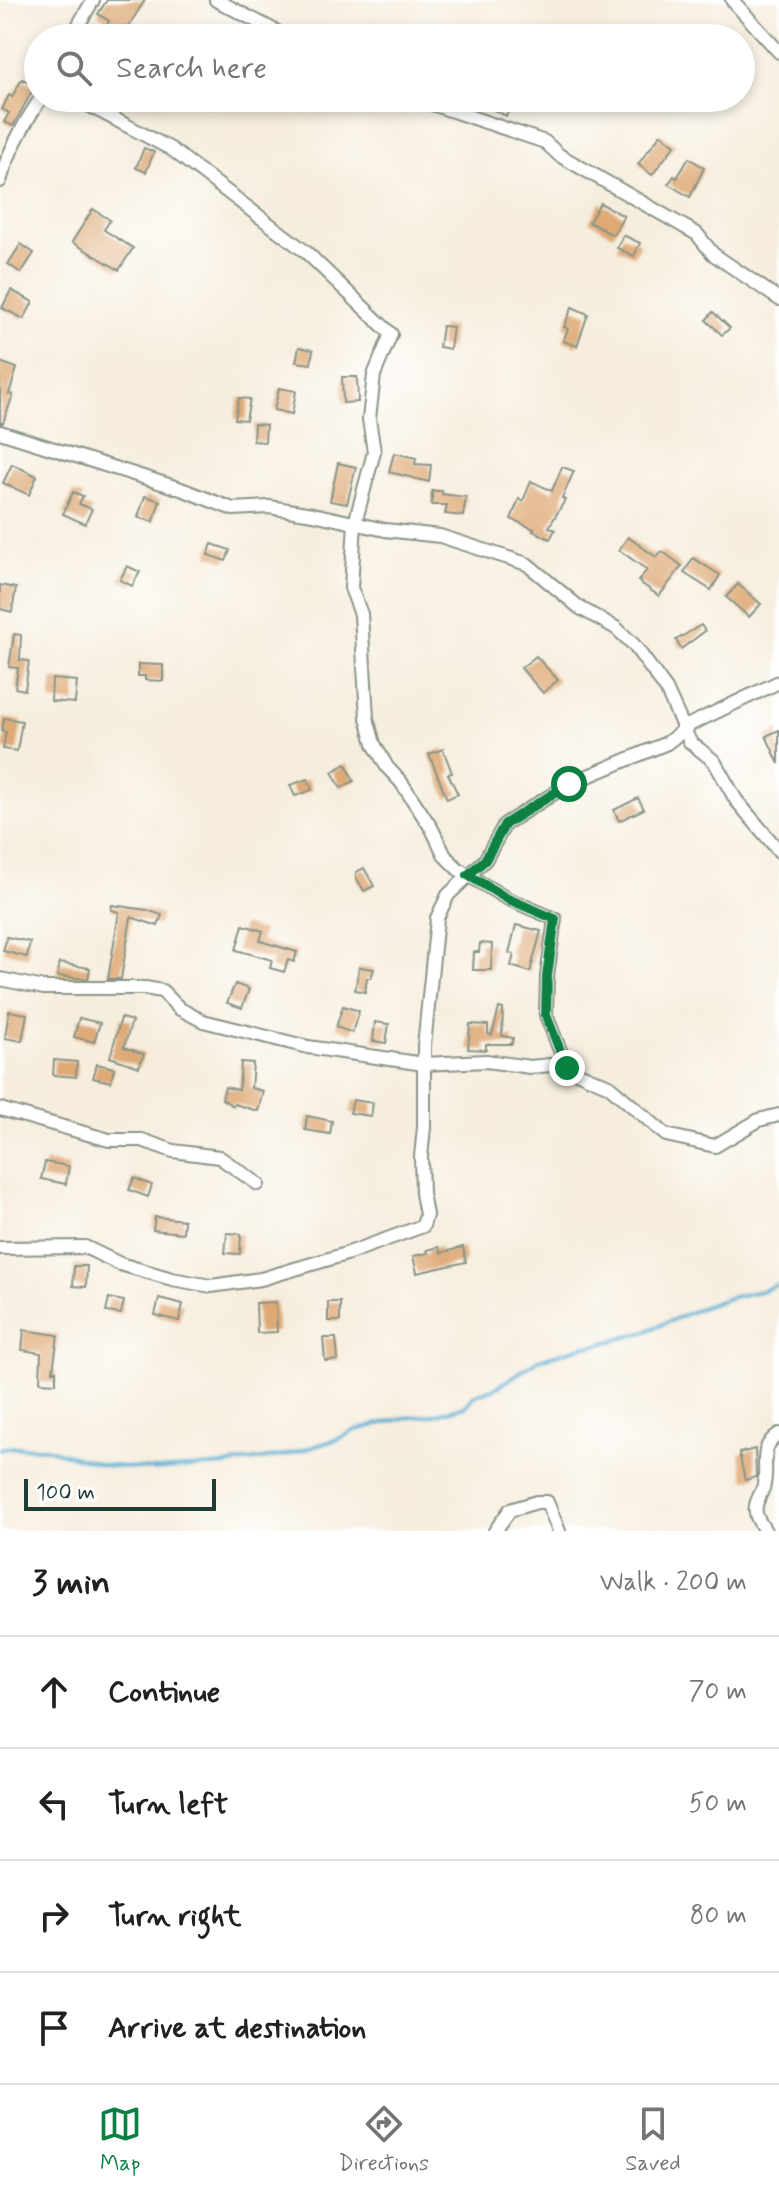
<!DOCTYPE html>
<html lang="en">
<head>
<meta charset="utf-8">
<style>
	body { margin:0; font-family:Mynerve,sans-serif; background:#f6f6f6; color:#202124 }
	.scale { position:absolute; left:24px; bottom:20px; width:192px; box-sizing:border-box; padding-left:8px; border:4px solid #1f3d34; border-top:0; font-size:22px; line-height:28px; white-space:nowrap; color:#1f3d34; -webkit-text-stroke:6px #fff; paint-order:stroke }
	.stop { position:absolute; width:24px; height:24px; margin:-18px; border:6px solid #0b8043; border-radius:50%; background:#fff }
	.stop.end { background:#0b8043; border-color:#fff; box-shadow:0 2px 8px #0008 }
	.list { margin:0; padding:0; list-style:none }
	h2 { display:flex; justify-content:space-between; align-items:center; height:104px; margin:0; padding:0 32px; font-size:34px }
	h2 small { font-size:26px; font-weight:400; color:#757577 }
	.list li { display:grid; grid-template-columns:52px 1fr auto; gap:24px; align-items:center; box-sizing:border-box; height:112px; padding:0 32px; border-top:2px solid #e0e0e0 }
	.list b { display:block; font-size:30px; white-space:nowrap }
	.list em { font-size:26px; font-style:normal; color:#757577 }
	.icon { flex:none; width:44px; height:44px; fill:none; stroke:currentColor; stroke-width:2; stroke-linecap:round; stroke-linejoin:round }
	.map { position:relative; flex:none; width:779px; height:1531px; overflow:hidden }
	.search { position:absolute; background:#fff; box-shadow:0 4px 12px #0003; left:24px; right:24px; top:24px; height:88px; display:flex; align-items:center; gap:20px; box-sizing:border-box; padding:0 28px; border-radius:44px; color:#757577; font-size:30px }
	.sheet { height:552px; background:#fff }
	nav { display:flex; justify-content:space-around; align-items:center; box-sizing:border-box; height:112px; border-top:2px solid #e0e0e0; background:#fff; font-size:22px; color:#757577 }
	nav a { display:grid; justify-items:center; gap:4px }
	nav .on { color:#0b8043 }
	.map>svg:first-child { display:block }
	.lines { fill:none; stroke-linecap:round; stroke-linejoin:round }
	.stream { stroke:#51aace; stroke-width:4 }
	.building { fill:#dea974 }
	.minor-casing { stroke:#8a9588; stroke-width:16 }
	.minor { stroke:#fff; stroke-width:12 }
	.route { stroke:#0b8043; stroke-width:10 }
</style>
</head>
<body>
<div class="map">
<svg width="779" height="1531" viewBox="0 0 779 1531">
	<rect width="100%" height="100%" fill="#fff"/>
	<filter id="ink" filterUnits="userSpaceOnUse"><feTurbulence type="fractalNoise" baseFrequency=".0125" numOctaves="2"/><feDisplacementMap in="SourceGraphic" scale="16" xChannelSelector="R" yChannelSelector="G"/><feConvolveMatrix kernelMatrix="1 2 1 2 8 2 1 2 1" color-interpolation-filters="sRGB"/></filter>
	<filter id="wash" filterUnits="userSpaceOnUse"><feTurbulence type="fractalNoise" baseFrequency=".006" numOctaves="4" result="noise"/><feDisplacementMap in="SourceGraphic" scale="32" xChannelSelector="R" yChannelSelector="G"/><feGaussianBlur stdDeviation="1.8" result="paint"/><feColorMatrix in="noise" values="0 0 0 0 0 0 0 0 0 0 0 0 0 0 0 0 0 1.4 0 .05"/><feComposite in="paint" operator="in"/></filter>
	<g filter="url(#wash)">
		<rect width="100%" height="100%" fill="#f6eddc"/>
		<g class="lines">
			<polyline class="stream" points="0,1449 14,1447 45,1448 103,1465 154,1470 225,1465 287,1455 338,1439 356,1430 404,1418 434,1415 466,1406 473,1396 498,1387 538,1360 585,1346 593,1346 642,1333 703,1307 732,1297 761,1291 779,1284"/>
		</g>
		<g id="blocks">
			<g class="building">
				<polygon points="107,0 145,0 121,38 102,38 109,21 98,14"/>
				<polygon points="22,79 35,86 13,126 4,122 9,113 2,109 9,95 12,97"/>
				<polygon points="454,98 507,98 513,101 506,116 479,103 475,109 466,106"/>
				<polygon points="545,98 572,98 569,113 543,108"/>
				<polygon points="661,134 675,145 652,175 638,164"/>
				<polygon points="144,148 154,152 146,172 136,168"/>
				<polygon points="689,158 704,168 690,197 668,184 674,176 677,178"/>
				<polygon points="600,203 624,216 613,235 589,222"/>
				<polygon points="93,209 110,220 104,230 133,248 119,270 72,242"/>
				<polygon points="623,235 640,243 634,256 617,248"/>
				<polygon points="21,244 34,253 21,273 8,264"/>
				<polygon points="11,290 33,302 24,319 2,308"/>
				<polygon points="572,307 588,314 577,346 563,341 568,329 564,327"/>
				<polygon points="713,312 730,328 722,335 706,320"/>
				<polygon points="442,326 453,327 450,349 439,347"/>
				<polygon points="299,347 313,350 311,364 296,362"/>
				<polygon points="0,362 17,368 9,394 13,395 3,423 0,423"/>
				<polygon points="342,377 357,377 358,402 343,403"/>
				<polygon points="279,388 296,391 292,414 274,410"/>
				<polygon points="239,398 250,399 246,420 235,419"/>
				<polygon points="254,424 266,425 265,442 253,441"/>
				<polygon points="394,453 416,458 415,464 431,465 429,482 389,472"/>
				<polygon points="338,463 356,467 347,504 330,501"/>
				<polygon points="12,464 37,476 29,495 3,483"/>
				<polygon points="562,467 574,471 562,498 565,500 549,527 555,530 550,539 533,531 534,529 511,519 519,499 523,501 531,481 552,491"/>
				<polygon points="432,491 442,491 442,494 466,497 463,516 445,514 447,505 432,505"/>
				<polygon points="73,492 83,496 79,504 92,509 85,524 63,514"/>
				<polygon points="145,496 160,501 153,522 138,517"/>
				<polygon points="628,537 656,557 662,551 682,566 659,596 638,581 647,570 619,550"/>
				<polygon points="212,544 230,550 226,561 208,555"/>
				<polygon points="693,558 720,575 711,590 684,573"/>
				<polygon points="127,566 140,572 132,586 120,580"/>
				<polygon points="738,584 761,604 749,617 726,597"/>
				<polygon points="0,585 16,588 12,612 0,609"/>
				<polygon points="701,625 705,631 681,649 676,640"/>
				<polygon points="14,634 21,635 20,660 29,661 25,690 15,688 18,668 9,667"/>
				<polygon points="536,656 558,680 543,693 521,668"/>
				<polygon points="138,664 163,665 163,681 145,680 145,676 138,676"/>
				<polygon points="52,679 77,681 75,703 51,701"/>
				<polygon points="4,718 22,721 17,751 3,749 6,732 2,731"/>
				<polygon points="779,730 779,764 766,736"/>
				<polygon points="443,749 452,773 448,774 458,794 447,799 429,754"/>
				<polygon points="346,764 354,781 341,788 332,772"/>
				<polygon points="308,779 312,790 295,796 290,785"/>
				<polygon points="638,798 644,809 619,821 614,810"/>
				<polygon points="364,868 374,886 364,891 356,877 356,872"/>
				<polygon points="112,905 147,910 162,915 158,926 131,917 121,979 108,979 119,912 111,910"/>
				<polygon points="243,925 263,931 260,941 297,952 294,962 288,960 284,972 270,968 272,960 236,950"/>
				<polygon points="516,925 541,931 530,972 511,966 514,954 509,953"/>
				<polygon points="7,937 30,942 27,957 3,951"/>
				<polygon points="480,943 492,944 491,970 473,970 474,952 479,952"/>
				<polygon points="59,963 90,968 88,979 57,976"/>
				<polygon points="359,967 374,969 371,978 367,978 365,992 355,990"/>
				<polygon points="235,984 249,989 242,1008 227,1003"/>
				<polygon points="343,1006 359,1011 352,1033 336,1027"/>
				<polygon points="499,1008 503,1009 502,1036 513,1038 512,1044 486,1044 486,1050 468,1049 470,1024 488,1025 488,1034 492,1035"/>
				<polygon points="9,1011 27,1014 22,1041 5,1038"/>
				<polygon points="79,1018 100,1023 94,1042 74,1037"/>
				<polygon points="121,1018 132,1021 124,1047 144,1054 139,1067 110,1057"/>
				<polygon points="375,1022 389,1024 386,1043 373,1041"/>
				<polygon points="54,1060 77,1062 76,1077 53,1075"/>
				<polygon points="241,1062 253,1063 251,1088 263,1091 258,1111 234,1104 233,1106 222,1099 225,1087 239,1090"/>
				<polygon points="97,1064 114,1068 111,1082 93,1078"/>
				<polygon points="353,1100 373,1103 371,1116 350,1113"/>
				<polygon points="307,1116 332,1121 330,1134 305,1130"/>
				<polygon points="45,1162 69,1166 66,1184 41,1179"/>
				<polygon points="134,1178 152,1185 148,1197 129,1190"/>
				<polygon points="155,1217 184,1220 183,1233 153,1230"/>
				<polygon points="227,1233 241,1234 240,1254 225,1253"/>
				<polygon points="439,1247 441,1253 463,1247 466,1262 417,1273 413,1256 428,1253 427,1250"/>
				<polygon points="74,1266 87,1266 86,1287 73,1286"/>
				<polygon points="109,1298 124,1301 121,1314 106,1312"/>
				<polygon points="159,1298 183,1304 179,1321 155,1315"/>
				<polygon points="276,1302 277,1332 257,1333 256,1303"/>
				<rect x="328" y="1302" width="12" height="19"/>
				<polygon points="24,1330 58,1335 53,1371 56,1371 56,1383 40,1382 41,1353 22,1350"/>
				<polygon points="323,1338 336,1338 338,1360 325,1361"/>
				<polygon points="755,1449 756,1477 745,1480 739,1453"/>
			</g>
		</g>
	</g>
	<g filter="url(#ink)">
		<use href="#blocks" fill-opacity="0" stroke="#8a9588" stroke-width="2"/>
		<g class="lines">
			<g class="minor-casing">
				<g id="minor">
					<polyline points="216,0 289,38"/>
					<polyline points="732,0 779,52"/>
					<polyline points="71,38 93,0"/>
					<polyline points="75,98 171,149 306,252 391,334 374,375 369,419 374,452 355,523 351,588 361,614 367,718 374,744 387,767 401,782 432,829 445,856 458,869 506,898 555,919 547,976 546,1015 567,1068 609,1086 666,1135 715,1146 759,1120 779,1115"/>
					<polyline points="414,98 545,142 559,155 697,234 713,254 779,299"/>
					<path d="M 0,181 C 8,153 25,122 41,98"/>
					<polyline points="0,432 181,489 233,509 269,507 313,514 385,530 440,536 527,564 580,608 616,628 634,645 666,689 690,742 714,761 736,800 779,851"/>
					<polyline points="0,979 44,988 145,988 162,991 180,1009 203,1021 308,1047 424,1064 486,1061 530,1067 550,1065 567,1068"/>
					<polyline points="0,1109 109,1140 142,1140 173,1151 219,1157 258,1184"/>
					<polyline points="0,1248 85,1247 120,1264 172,1279 211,1286 261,1279 346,1254 423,1226 426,1215 422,1193 421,1157 424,1127 424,1046 437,918 448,895 485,860 505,824 569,784 667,743 691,724 779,682"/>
					<polyline points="495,1531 510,1510 537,1502 547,1502 559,1531"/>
					<path d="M 765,1531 C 762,1525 757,1520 756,1513 C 754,1503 760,1497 763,1488 C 770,1467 756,1449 779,1434"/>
				</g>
			</g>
			<use href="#minor" class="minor"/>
		</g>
	</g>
	<g class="lines" filter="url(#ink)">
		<polyline class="route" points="567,1068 546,1015 547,976 555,919 506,898 468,875 485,860 505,824 569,784"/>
	</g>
</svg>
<div class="scale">100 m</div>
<div class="stop" style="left:569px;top:784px"></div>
<div class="stop end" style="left:567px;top:1068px"></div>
<div class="search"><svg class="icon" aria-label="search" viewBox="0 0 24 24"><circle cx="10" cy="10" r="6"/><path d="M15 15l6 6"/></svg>Search here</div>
</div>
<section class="sheet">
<h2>3 min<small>Walk · 200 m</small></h2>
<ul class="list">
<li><svg class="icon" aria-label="ahead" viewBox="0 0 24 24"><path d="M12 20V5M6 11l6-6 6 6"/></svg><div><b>Continue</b></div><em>70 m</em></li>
<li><svg class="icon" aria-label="left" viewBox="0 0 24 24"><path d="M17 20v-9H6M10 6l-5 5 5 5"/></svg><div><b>Turn left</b></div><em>50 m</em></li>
<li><svg class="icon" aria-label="right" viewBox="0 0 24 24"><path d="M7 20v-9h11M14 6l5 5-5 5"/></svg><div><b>Turn right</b></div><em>80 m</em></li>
<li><svg class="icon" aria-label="arrive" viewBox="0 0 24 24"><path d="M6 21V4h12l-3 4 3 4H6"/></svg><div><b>Arrive at destination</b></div></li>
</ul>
</section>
<nav>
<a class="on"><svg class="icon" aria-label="map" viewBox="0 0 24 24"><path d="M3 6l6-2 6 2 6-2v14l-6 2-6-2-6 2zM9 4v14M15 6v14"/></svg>Map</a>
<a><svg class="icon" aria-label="directions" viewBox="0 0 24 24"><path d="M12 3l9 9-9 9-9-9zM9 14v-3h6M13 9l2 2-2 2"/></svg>Directions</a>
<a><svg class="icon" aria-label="saved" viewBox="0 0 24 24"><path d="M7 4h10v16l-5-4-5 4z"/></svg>Saved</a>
</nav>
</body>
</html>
